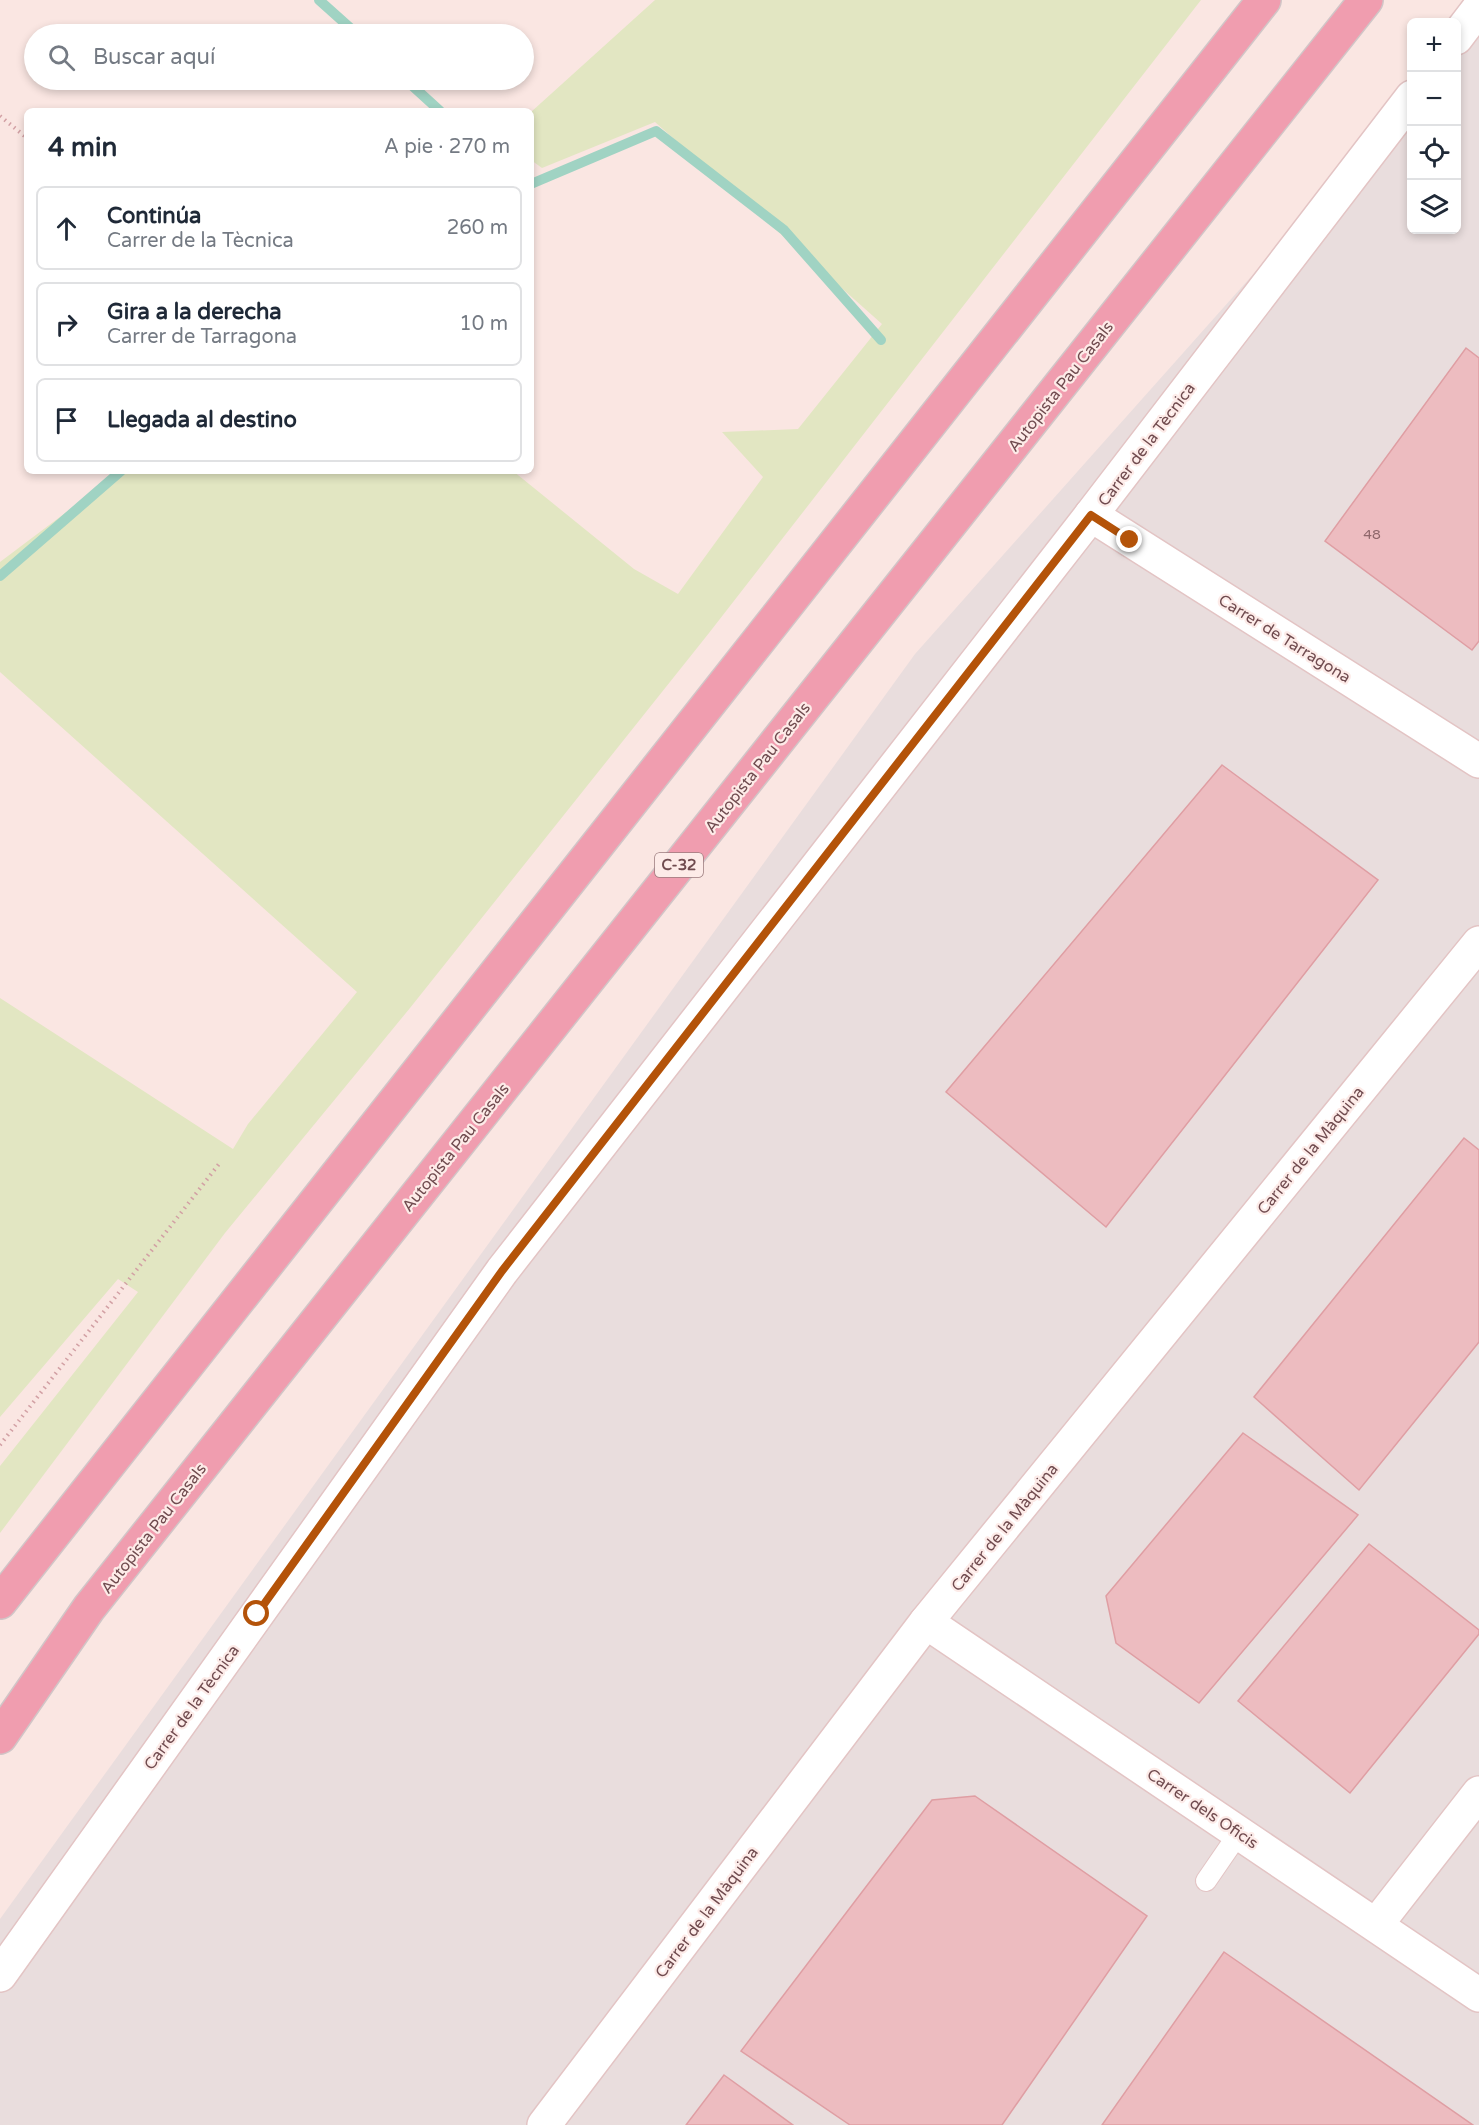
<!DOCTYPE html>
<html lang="es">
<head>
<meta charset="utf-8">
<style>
	body { margin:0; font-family:"Varela Round",sans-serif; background:#f2f2f3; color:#1f2937 }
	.controls { position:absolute; right:18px; top:18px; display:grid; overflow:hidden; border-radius:9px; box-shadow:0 3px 9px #0003 }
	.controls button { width:54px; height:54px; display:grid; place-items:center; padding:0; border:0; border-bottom:2px solid #e0e1e3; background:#fff; color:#1f2937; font:30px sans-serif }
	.stop { position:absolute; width:18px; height:18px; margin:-14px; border:4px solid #b45309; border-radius:50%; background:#fff }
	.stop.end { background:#b45309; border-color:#fff; box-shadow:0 2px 6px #0008 }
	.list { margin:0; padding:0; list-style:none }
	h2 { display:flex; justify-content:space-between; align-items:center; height:78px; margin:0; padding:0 24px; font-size:26px }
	h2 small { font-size:20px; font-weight:400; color:#747a83 }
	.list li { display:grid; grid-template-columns:39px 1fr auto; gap:18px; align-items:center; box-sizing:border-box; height:84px; margin:0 12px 12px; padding:0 12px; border:2px solid #e0e1e3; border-radius:9px }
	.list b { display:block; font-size:22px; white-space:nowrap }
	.list p { margin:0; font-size:20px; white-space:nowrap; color:#747a83 }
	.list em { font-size:20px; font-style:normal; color:#747a83 }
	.icon { flex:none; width:33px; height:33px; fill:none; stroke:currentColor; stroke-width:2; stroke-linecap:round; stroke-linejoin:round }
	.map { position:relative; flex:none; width:1479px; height:2125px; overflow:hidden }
	.search { position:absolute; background:#fff; box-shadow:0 3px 9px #0003; left:24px; top:24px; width:510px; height:66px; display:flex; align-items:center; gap:15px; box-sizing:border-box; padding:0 21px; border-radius:33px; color:#747a83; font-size:22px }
	.panel { position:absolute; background:#fff; box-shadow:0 3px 9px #0003; left:24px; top:108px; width:510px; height:366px; border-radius:9px }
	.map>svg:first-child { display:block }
	.industrial { fill:#e9dddd }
	.green { fill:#e2e6c2 }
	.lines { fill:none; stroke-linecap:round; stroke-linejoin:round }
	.stream { stroke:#a0d3c3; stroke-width:10 }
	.building { fill:#edbcc0; stroke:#df9ea3; stroke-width:1.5 }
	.service-casing { stroke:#e3c4c4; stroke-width:22 }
	.minor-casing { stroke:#e3c4c4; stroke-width:36 }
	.motorway-casing { stroke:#d1c5c7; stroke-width:36 }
	.path { stroke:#d2a0a4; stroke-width:4; stroke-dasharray:1.5 4.5; stroke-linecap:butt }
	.service { stroke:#fff; stroke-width:20 }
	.minor { stroke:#fff; stroke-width:33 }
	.motorway { stroke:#f09daf; stroke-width:33 }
	.route { stroke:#b45309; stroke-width:8 }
	.labels { text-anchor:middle; stroke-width:4.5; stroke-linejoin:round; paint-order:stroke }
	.number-label { font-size:14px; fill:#8f676b }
	.shield { fill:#fdebe8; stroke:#9a7b7d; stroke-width:1.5 }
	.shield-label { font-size:15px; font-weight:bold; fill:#704b4f }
	.street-label { font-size:16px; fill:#704b4f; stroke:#fdebe8 }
</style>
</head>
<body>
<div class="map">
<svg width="1479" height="2125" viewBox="0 0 1479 2125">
	<rect width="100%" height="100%" fill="#fae6e2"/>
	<polygon class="industrial" points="1479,21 1479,2125 0,2125 0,1919 915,654 1411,97 1412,230 1456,230 1457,46"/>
	<polygon class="green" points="655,0 1201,0 709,633 410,1008 225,1233 0,1533 0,1466 138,1292 118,1279 0,1417 0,998 233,1149 248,1124 357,992 0,672 0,562 121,471 513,471 634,569 678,594 763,477 722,432 798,429 882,324 655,122 542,168 531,160 531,112"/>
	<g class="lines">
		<g class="stream">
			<polyline points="319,0 357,34"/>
			<polyline points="406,80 440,111"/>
			<polyline points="531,184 656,131 784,230 881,340"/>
			<polyline points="0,576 121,471"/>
		</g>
	</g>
	<g class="building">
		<polygon points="1466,348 1479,358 1479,641 1472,650 1325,541"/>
		<polygon points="1222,765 1378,880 1106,1227 946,1092"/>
		<polygon points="1464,1138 1479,1150 1479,1342 1359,1490 1254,1397"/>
		<polygon points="1243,1433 1358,1515 1199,1703 1116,1643 1106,1596"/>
		<polygon points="1369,1544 1479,1630 1479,1634 1350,1793 1238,1701"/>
		<polygon points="975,1796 1147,1916 1002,2125 850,2125 741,2051 932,1800"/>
		<polygon points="1224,1952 1473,2125 1102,2125"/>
		<polygon points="724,2075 793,2125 686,2125"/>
	</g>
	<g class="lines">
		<g class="service-casing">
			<polyline id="service" points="1206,1881 1239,1833"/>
		</g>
		<g class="minor-casing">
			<g id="minor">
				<polyline points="1456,38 1479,8"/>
				<polyline points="1091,515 1479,761"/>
				<polyline points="926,1622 1479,1995"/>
				<polyline points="1376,1925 1479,1793"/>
				<polyline points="0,1975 502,1271 1091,515 1412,97"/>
				<polyline points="544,2125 926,1622 1479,943"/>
			</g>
		</g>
		<g class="motorway-casing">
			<g id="motorway">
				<polyline points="0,1602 1264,0"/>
				<polyline points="0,1737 89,1608 1366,0"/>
			</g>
		</g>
		<g class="path">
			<polyline points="0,116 27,138"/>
			<polyline points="0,1445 219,1164"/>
		</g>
		<use href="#service" class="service"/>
		<use href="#minor" class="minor"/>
		<use href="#motorway" class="motorway"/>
	</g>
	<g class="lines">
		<polyline class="route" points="257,1614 502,1271 1091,515 1130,540"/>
	</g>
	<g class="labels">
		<g class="number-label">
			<text x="1372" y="539">48</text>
		</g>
		<rect class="shield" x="655" y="853" width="48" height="24" rx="4.5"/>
		<g class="shield-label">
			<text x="679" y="870">C-32</text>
		</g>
		<g class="street-label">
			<text transform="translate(1060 386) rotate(-52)" y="6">Autopista Pau Casals</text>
			<text transform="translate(1146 444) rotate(-53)" y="6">Carrer de la Tècnica</text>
			<text transform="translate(1285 638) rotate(32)" y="6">Carrer de Tarragona</text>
			<text transform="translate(757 767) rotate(-52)" y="6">Autopista Pau Casals</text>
			<text transform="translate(455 1147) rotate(-51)" y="6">Autopista Pau Casals</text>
			<text transform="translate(1310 1150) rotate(-51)" y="6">Carrer de la Màquina</text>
			<text transform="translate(1004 1527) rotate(-51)" y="6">Carrer de la Màquina</text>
			<text transform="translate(153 1528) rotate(-52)" y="6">Autopista Pau Casals</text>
			<text transform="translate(191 1707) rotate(-54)" y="6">Carrer de la Tècnica</text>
			<text transform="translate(1203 1808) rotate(34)" y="6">Carrer dels Oficis</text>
			<text transform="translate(706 1912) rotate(-53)" y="6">Carrer de la Màquina</text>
		</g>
	</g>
</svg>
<div class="controls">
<button>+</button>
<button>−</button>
<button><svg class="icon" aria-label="locate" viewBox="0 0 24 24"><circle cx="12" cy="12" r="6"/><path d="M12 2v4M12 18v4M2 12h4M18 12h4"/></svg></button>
<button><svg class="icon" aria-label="layers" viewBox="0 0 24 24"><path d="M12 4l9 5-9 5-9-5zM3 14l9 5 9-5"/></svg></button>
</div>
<div class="stop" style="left:257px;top:1614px"></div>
<div class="stop end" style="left:1130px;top:540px"></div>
<div class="search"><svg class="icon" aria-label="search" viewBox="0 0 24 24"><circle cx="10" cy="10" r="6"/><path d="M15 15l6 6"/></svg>Buscar aquí</div>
<section class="panel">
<h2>4 min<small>A pie · 270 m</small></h2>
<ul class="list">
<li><svg class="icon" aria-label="ahead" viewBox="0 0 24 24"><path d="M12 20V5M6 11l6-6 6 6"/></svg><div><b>Continúa</b><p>Carrer de la Tècnica</p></div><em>260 m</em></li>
<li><svg class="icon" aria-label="right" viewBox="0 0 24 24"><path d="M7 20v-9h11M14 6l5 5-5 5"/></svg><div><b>Gira a la derecha</b><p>Carrer de Tarragona</p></div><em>10 m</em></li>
<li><svg class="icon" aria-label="arrive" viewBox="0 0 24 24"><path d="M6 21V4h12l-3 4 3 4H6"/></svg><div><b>Llegada al destino</b></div></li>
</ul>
</section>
</div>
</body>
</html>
